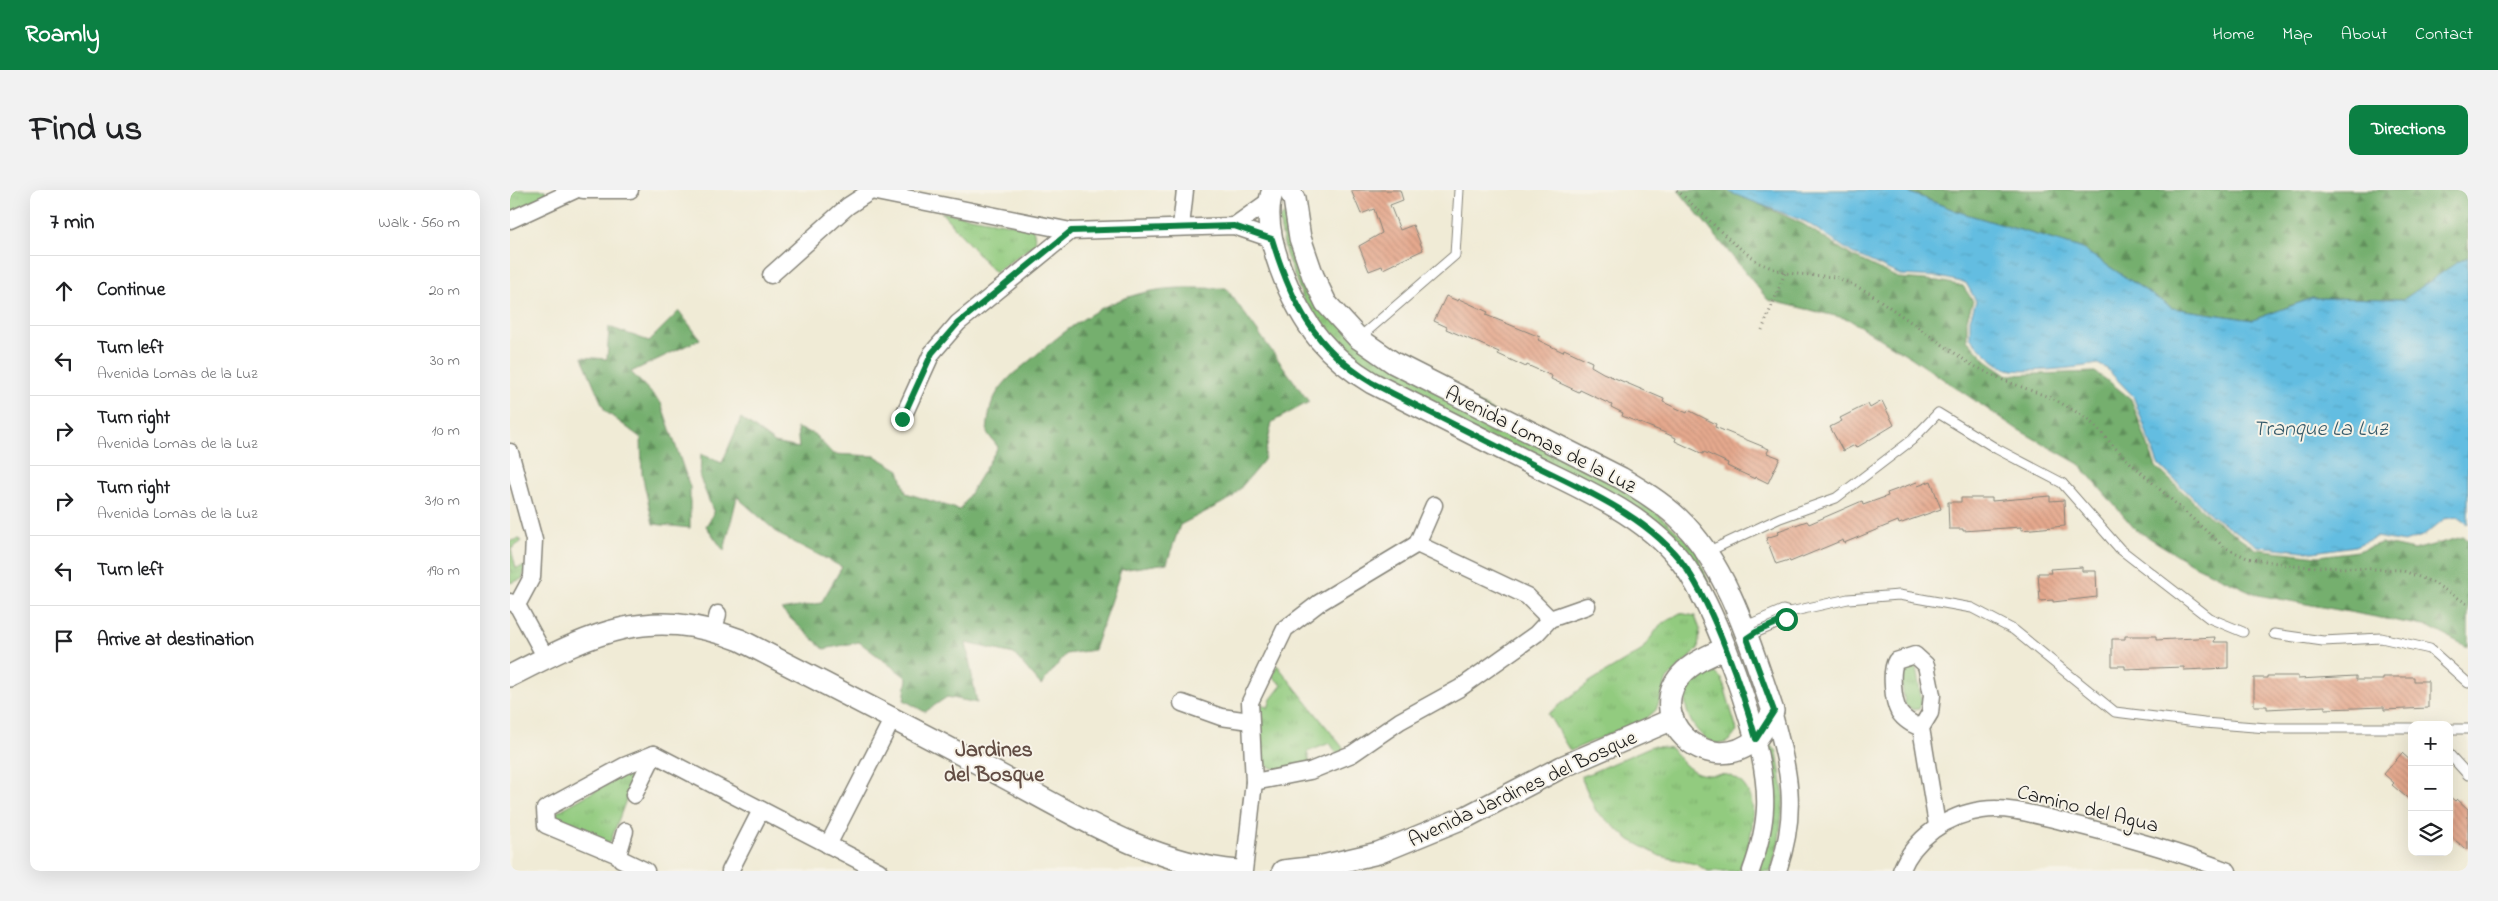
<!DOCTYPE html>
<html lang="en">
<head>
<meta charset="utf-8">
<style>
	body { margin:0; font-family:"Indie Flower",sans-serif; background:#f2f2f2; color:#202124 }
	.controls { position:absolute; right:15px; bottom:15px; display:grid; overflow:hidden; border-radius:10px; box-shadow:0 5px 20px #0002 }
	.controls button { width:45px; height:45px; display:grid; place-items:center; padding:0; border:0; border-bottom:1px solid #e0e0e0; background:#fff; color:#202124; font:25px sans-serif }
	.stop { position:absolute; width:15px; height:15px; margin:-11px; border:4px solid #0b8043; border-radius:50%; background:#fff }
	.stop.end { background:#0b8043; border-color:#fff; box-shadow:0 1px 5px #0008 }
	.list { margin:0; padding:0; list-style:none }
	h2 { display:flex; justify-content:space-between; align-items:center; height:65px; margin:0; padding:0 20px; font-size:21px }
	h2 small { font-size:16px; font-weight:400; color:#757577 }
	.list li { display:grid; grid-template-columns:32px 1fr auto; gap:15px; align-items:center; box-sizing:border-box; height:70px; padding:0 20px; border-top:1px solid #e0e0e0 }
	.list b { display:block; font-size:19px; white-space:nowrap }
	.list p { margin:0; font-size:16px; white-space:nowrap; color:#757577 }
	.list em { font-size:16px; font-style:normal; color:#757577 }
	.icon { flex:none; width:28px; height:28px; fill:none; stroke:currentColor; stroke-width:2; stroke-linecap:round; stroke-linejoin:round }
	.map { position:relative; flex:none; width:1958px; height:681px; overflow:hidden; border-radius:10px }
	header { display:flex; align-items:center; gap:30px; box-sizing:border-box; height:70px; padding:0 25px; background:#0b8043; color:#fff }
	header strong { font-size:24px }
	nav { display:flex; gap:28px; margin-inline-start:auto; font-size:18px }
	.intro { display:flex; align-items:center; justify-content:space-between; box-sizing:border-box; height:120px; padding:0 30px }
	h1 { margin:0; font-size:35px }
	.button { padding:12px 22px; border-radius:10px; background:#0b8043; color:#fff; font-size:18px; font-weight:700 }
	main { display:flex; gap:30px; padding:0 30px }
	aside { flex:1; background:#fff; border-radius:10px; box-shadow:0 5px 20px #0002 }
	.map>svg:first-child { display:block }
	.grass { fill:url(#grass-tufts); stroke:#57744e }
	.forest { fill:url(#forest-firs); stroke:#486645 }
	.water { fill:url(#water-ripples); stroke:#406c7e }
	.building { fill:url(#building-back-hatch) }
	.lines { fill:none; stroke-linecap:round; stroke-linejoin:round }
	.service-casing { stroke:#868479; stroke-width:11 }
	.minor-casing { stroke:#868479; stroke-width:19 }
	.tertiary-casing { stroke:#868479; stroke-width:24 }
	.path { stroke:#868479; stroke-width:3; stroke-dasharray:1 4; stroke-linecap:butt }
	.service { stroke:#fff; stroke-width:9 }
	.minor { stroke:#fff; stroke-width:16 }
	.tertiary { stroke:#fff; stroke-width:21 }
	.route { stroke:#0b8043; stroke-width:6 }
	.labels { text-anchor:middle; stroke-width:4; stroke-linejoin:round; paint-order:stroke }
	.street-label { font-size:21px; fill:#1c1c1c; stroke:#f7f3e8 }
	.water-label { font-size:22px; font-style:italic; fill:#385c6b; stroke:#f7f3e8 }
	.neighbourhood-label { font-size:22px; font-weight:bold; fill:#624d44; stroke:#f7f3e8 }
</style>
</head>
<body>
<header>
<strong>Roamly</strong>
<nav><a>Home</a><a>Map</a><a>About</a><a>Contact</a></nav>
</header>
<div class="intro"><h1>Find us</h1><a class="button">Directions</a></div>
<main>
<aside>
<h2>7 min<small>Walk · 560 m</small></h2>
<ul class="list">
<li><svg class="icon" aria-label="ahead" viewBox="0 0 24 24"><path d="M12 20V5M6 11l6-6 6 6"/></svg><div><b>Continue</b></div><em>20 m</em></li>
<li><svg class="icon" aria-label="left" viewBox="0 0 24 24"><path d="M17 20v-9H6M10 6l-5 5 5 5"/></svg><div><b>Turn left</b><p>Avenida Lomas de la Luz</p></div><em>30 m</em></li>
<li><svg class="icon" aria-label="right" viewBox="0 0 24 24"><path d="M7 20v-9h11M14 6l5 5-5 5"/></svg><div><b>Turn right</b><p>Avenida Lomas de la Luz</p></div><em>10 m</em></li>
<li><svg class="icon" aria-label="right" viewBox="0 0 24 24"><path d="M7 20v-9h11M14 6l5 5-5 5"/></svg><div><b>Turn right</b><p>Avenida Lomas de la Luz</p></div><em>310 m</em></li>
<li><svg class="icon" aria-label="left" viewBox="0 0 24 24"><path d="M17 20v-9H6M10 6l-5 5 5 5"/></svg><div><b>Turn left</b></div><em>190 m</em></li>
<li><svg class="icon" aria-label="arrive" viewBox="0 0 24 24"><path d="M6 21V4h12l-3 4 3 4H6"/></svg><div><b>Arrive at destination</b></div></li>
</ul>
</aside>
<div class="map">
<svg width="1958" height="681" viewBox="0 0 1958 681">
	<defs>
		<pattern id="grass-tufts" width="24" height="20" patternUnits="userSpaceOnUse" patternTransform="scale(1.25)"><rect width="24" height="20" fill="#92cb7f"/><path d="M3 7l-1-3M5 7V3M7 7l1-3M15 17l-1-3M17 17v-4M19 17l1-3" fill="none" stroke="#7dae6d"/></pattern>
		<pattern id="forest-firs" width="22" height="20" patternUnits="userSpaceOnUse" patternTransform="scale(1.25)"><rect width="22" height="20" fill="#75af6e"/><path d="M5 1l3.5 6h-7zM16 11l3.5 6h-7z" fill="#5f8e5a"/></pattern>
		<pattern id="water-ripples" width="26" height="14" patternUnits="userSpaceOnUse" patternTransform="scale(1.25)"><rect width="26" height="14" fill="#63bde1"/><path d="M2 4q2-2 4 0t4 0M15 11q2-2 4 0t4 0" fill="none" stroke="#55a2c0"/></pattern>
		<pattern id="building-back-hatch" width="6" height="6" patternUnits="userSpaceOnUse" patternTransform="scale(1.25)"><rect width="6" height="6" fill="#e5a98e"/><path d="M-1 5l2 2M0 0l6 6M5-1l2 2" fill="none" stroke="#c4917a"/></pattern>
	</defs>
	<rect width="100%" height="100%" fill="#f7f3e8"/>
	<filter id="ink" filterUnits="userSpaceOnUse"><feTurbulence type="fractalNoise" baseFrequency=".02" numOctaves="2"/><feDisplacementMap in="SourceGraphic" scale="10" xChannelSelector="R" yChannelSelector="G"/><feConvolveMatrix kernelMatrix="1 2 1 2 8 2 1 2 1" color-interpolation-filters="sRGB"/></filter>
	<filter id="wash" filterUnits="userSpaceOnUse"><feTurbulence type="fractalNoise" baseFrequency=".0096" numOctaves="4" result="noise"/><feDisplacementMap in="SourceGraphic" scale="20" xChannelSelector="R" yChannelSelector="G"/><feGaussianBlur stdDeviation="1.12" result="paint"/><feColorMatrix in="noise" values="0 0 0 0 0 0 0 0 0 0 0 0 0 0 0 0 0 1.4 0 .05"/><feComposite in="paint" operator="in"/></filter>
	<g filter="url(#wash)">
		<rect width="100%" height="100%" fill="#f0ebd6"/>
		<g class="grass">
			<polygon points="0,0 35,0 37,4 0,23"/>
			<polygon points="431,22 523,38 526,53 485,83"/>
			<polygon points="773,25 777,25 813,123 1126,304 1186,359 1211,428 1176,366 839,169 796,116 776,64 769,30"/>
			<polygon points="10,349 11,352 1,359 6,378 17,376 12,389 0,393 0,351"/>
			<polygon points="1170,423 1185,426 1190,439 1188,459 1157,489 1146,520 1137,528 1060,561 1038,524 1081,491 1131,461 1150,435"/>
			<polygon points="1400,474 1406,478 1412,512 1409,519 1403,520 1395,515 1390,483 1393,476"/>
			<path d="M 767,475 L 834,559 L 827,564 L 820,553 L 797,562 L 801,576 C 780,578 766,586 749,569 L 748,512 L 758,518 L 761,509 L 772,495 L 762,486 Z"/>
			<path d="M 1195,481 L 1203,481 L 1212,489 L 1227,540 C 1206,586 1144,503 1195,481 Z"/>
			<polygon points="1253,550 1267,561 1274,607 1269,651 1261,681 1249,681 1262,599 1262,586"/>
			<path d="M 1142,556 L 1161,558 C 1172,572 1181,585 1200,585 C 1208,585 1216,583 1223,587 C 1256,603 1241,656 1228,681 L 1198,681 L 1186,674 L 1150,666 L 1120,650 L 1086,621 L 1071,587 Z"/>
			<polygon points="127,580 100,653 45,632 43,627 47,622 108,588"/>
		</g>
		<g class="forest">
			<polygon points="1168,0 1218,0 1293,34 1342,66 1388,88 1429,91 1453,96 1463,111 1457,129 1457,149 1476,170 1498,185 1585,182 1601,193 1621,209 1646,277 1699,326 1746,359 1808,366 1848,361 1871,353 1904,360 1953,347 1958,350 1958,457 1919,437 1748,405 1680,373 1625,339 1569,274 1507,239 1399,166 1338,129 1258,110"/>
			<polygon points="1394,0 1958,0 1958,67 1894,109 1802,108 1743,130 1662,118 1571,58 1449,22"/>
			<path d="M 716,98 L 799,212 L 762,232 L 754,270 L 722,308 L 670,335 L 657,373 L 611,380 L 584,460 L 556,464 L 531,495 L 504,464 L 456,453 L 467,513 L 437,507 L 415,522 L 394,510 L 397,488 L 349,452 L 314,459 L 271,420 L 311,413 L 332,377 L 270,345 L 227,307 L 214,361 L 196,336 L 204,323 L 190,288 L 191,264 L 212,273 L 231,228 L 265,253 L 289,258 L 287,238 L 304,244 L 323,264 L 365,266 L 389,280 L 396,303 L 450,320 L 488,257 L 477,243 C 479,216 482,205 502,185 C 548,148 582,112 642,101 C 665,96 692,99 716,98 Z"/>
			<polygon points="169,121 190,149 121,182 151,213 180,297 180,338 143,334 132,284 131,248 95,221 72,167 97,169 99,137 139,151"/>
		</g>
		<path class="water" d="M 1218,0 L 1393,0 L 1449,22 L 1571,58 L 1662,118 L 1743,130 L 1802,108 L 1894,109 L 1946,73 L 1958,67 L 1958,334 L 1948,327 L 1934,329 L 1915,345 L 1894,352 L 1866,347 L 1845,356 L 1803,362 L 1748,356 L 1701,325 L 1648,274 L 1623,206 L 1597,179 L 1588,174 C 1571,177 1509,185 1495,178 C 1482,171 1471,159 1460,148 L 1460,129 L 1466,111 L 1456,93 L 1429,87 L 1390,85 L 1342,63 L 1296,32 L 1221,3 Z"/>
		<g id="blocks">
			<g class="building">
				<polygon points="841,0 890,0 893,10 880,15 890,40 903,35 913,60 873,79 872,76 859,81 849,56 872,43 864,19 851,24"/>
				<polygon points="936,106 948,111 949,109 978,122 976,125 1030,147 1028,150 1053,162 1054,159 1082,172 1081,176 1093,183 1154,209 1153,212 1177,223 1178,220 1206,234 1205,237 1259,259 1257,263 1270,268 1258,293 1246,287 1245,289 1217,276 1218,273 1194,262 1193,264 1165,251 1166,248 1153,242 1112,226 1113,223 1101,217 1102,215 1070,200 1069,202 1041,189 1042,186 1017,175 1016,177 988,164 989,162 936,139 937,137 924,131"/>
				<polygon points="1372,211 1384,235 1346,258 1345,255 1333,261 1320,237 1332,231 1330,228 1358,214 1360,218"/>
				<polygon points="1421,291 1431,319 1389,334 1388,331 1334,353 1333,350 1280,372 1279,370 1266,374 1256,348 1269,344 1268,341 1297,331 1299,334 1352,311 1353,315 1378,306 1377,303 1407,292 1408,296"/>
				<polygon points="1540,306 1540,311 1554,310 1555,336 1511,340 1511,337 1453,341 1453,339 1439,339 1438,312 1451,312 1451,308 1482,308 1482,311"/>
				<polygon points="1572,377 1572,381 1586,381 1587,407 1543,412 1543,410 1530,411 1528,383 1541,383 1540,379"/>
				<polygon points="1615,446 1646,446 1646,450 1705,447 1704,452 1718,452 1718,478 1674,480 1674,477 1615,479 1615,476 1602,476 1602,449 1615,449"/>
				<polygon points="1757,486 1788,486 1788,489 1846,486 1846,490 1873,490 1873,487 1904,487 1904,491 1918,491 1918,518 1874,520 1874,517 1815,519 1815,516 1757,519 1757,516 1744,516 1744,488 1757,488"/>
				<polygon points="1892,563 1902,572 1902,612 1882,595 1884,593 1874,584"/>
				<polygon points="1939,606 1945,611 1947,609 1958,619 1958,660 1939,646"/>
			</g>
		</g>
	</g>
	<g filter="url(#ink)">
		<use href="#blocks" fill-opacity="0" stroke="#868479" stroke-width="1"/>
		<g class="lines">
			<g class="service-casing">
				<g id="service">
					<polyline points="849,148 945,65 949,0"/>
					<polyline points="1197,362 1270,328 1326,308 1402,250 1428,223 1487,259 1552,293 1610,359 1699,428 1733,442"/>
					<polyline points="1233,434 1243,433 1273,420 1280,422 1338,409 1389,405 1462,418 1504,440 1605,522 1694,533 1757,538 1902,538"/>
					<polyline points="1764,444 1813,451 1871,448 1920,459 1958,493"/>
					<path d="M 1238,447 C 1251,438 1272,436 1280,422"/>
					<polyline points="1939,539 1958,539"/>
					<polyline points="1939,564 1958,585"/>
				</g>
			</g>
			<g class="minor-casing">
				<g id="minor">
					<polyline points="73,0 120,0"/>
					<polyline points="0,30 65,0"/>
					<polyline points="724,36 759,11"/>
					<polyline points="671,37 675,0"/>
					<polyline points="261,85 338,16 361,1 561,41 724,36 762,49"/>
					<polyline points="392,229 422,163 448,133 561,41"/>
					<polyline points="0,262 24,350 22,387 7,415"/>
					<polyline points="907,354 924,315"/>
					<polyline points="0,412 7,415 36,468"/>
					<polyline points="204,440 208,424"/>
					<polyline points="672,513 711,527 740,531"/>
					<path d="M 1263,521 C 1279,581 1289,619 1268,681"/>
					<path d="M 1411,538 C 1402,534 1394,530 1389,522 C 1383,511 1380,481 1386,471 L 1405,465 L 1416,475 L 1422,505 L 1420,523 L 1411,538 L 1427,635"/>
					<polyline points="744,592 800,581 842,564 890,531 950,498 1026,444 1040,429 1077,416"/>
					<polyline points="124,605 144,564"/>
					<polyline points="318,655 383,528"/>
					<polyline points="108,665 115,641"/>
					<polyline points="136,681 111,669 108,665 36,635 35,619 114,576 144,564 369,681"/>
					<polyline points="220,681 251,620"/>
					<polyline points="734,681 744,592 740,512 775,439 809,413 907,354 1017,406 1040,429"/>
					<path d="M 1241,681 C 1259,631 1259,601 1246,549"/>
					<path d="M 1391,681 C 1404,648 1437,625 1472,620 C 1498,616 1525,625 1551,631 C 1608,645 1664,660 1718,681"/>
				</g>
			</g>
			<g class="tertiary-casing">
				<g id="tertiary">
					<path d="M 763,0 C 747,40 783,118 809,149 C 824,167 842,181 862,193 C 911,218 961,243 1010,268 C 1067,297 1138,324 1176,378 C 1205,421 1232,499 1246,549"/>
					<path d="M 779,0 L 784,9 L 790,48 L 803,86 L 816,113 L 848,148 L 884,173 L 1111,288 C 1131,300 1151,312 1168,328 C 1218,375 1241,457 1263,521 C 1258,529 1253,543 1245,550 C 1196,591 1129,524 1175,481 C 1186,471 1200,465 1214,459"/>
					<path d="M 0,486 C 82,444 137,414 230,450 C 312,492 394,534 475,577 C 556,619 635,673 728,681"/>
					<polyline points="773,681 808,677 868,663 958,626 1052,577 1163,529"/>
				</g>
			</g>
			<g class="path">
				<polyline points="1167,0 1222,52 1249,73 1275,83 1326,87 1358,102 1460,174 1493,190 1544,209 1578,229 1614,267 1714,357 1737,368 1785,376 1891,380 1922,392 1958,414"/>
				<polyline points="1252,140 1275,83"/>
			</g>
			<use href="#service" class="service"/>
			<use href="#minor" class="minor"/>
			<use href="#tertiary" class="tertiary"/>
		</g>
	</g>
	<g class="lines" filter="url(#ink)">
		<path class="route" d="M 392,229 L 422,163 L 448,133 L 561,41 L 724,36 L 762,49 C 781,112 804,158 862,193 C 911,218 961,243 1010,268 C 1067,297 1138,324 1176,378 C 1205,420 1232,499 1246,549 L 1264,521 L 1237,448 L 1246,442 L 1276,429"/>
	</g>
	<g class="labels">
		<g class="street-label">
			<text transform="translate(1031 249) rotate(27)" y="7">Avenida Lomas de la Luz</text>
			<text transform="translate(1012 598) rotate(-25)" y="7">Avenida Jardines del Bosque</text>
			<text transform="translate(1578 618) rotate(14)" y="7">Camino del Agua</text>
		</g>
		<g class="water-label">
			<text x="1810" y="245">Tranque La Luz</text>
		</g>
		<g class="neighbourhood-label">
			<text x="484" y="566">Jardines<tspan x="484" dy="25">del Bosque</tspan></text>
		</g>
	</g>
</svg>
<div class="controls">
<button>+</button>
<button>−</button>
<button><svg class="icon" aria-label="layers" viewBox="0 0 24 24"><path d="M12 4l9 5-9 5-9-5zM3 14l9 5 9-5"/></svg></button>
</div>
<div class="stop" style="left:1276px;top:429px"></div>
<div class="stop end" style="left:392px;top:229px"></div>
</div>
</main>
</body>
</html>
